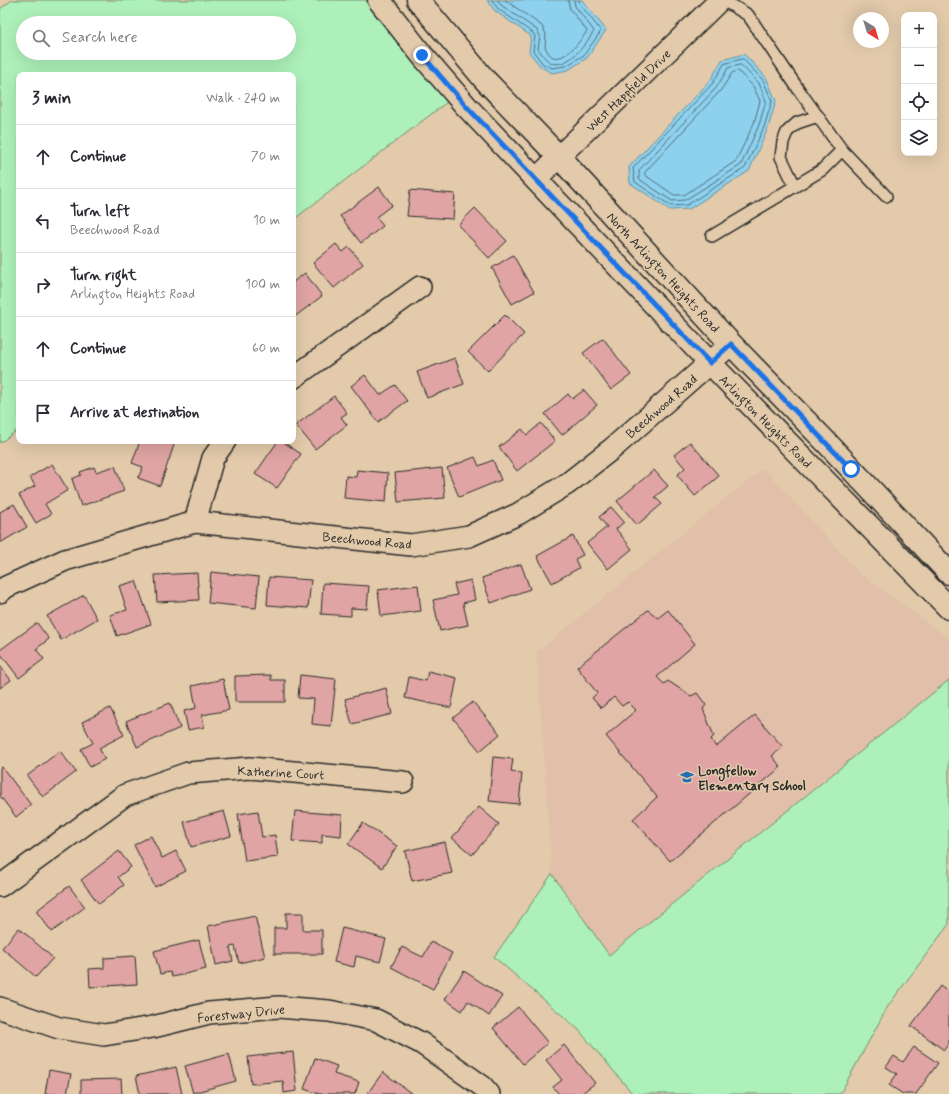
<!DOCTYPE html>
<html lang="en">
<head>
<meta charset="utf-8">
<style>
	body { margin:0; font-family:Mynerve,sans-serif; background:#f7f7f7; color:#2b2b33 }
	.controls { position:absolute; right:12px; top:12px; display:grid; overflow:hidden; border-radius:8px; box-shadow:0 4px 16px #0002 }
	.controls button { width:36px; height:36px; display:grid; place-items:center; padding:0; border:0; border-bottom:1px solid #e1e1e2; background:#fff; color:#2b2b33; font:20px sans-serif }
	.compass { position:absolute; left:853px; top:12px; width:36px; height:36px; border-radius:50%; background:#fff; box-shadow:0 4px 16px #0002; rotate:142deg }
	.stop { position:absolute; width:12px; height:12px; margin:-9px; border:3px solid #1a73e8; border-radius:50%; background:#fff }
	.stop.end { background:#1a73e8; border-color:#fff; box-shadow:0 1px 4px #0008 }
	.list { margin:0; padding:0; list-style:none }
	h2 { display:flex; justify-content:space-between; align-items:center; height:52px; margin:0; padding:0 16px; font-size:17px }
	h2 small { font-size:13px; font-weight:400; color:#7c7c81 }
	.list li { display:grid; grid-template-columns:26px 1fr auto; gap:12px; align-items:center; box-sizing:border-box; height:64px; padding:0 16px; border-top:1px solid #e1e1e2 }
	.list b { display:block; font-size:15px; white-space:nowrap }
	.list p { margin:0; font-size:13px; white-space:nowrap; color:#7c7c81 }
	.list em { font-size:13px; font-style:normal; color:#7c7c81 }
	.icon { flex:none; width:22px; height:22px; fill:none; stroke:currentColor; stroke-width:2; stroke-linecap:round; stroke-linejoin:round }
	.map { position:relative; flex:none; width:949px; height:1094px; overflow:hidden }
	.search { position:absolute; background:#fff; box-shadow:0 4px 16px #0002; left:16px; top:16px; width:280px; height:44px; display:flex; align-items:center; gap:10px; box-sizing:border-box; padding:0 14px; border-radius:22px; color:#7c7c81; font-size:15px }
	.panel { position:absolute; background:#fff; box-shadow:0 4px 16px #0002; left:16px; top:72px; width:280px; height:372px; border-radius:8px }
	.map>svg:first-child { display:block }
	.built { fill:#e1bfa8 }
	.green { fill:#adf0ba; stroke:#6c8e72; fill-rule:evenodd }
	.water { fill:#8dd1ee; stroke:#668fa0 }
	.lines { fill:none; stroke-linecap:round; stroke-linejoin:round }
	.shore { stroke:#526d79; stroke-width:1 }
	.building { fill:#dfa4a3; stroke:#2b2b2b }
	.service-casing { stroke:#2b2b2b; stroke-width:14 }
	.minor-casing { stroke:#2b2b2b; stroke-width:24 }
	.secondary-casing { stroke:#2b2b2b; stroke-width:25 }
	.service { stroke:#e2caaa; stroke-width:11 }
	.minor { stroke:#e2caaa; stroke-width:21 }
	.secondary { stroke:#e2caaa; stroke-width:22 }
	.route { stroke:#1a73e8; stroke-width:5 }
	.labels { text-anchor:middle; stroke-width:3; stroke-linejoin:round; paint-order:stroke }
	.street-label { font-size:13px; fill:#2b2b2b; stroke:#e2caaa }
	.poi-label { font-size:13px; font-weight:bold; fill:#2b2b2b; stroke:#e2caaa; text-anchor:start }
</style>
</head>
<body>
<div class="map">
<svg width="949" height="1094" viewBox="0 0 949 1094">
	<rect width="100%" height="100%" fill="#e2caaa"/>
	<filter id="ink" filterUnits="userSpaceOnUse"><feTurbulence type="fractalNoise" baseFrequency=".025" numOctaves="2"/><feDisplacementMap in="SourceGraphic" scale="8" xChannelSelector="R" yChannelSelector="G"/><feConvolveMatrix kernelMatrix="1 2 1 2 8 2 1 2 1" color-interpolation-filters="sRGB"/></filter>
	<g filter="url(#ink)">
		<polygon class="built" points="764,469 859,573 949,639 949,680 608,955 552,874 537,652 740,487"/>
		<g class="green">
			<path d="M 12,0 L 367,0 L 447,102 L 293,220 L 293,75 L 19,75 L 19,429 L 0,443 L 0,9 ZM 23,23 L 289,23 L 289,53 L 23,53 Z"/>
			<polygon points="949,680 949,924 888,1006 840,1094 633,1094 578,1029 494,957 552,874 609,955"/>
		</g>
		<g class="water">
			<polygon points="487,0 582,0 606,30 587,58 568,70 552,73 541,67 529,52 531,36 495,11"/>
			<polygon points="744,54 766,77 776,101 768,128 749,171 689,209 670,210 630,183 629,167 710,81 722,60"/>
		</g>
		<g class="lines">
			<g class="shore">
				<polyline points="492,0 498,9 533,33 535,36 533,51 543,64 552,68 566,66 584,55 601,31 580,4 579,0"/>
				<path d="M 498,0 L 501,5 L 537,30 L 540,36 L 538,49 C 542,54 546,60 551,63 C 568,69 587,43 594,31 L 575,6 L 574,0"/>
				<path d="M 505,0 L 542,26 L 546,34 L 545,47 C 547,51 549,55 553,57 C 566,61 581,40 587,31 L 570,9 L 568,0"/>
				<polygon points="743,59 763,80 772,101 764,127 745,168 687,205 671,206 635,182 633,168 713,83 724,64"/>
				<polygon points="741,65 759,83 766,101 759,125 741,165 685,200 672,201 639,179 639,170 717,87 728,68"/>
				<polygon points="738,71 753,86 760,101 754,123 736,161 684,195 674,195 645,175 645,172 721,90 732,73"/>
			</g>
		</g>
		<g class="building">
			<polygon points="379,187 392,205 376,217 383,226 361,243 340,216"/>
			<polygon points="410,190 455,194 453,219 407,216"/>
			<polygon points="475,208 507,241 489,258 458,225"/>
			<polygon points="336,244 343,252 349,247 363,264 334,288 313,263"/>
			<polygon points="513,255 534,292 512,304 492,268"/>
			<polygon points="305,273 322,296 293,318 293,282"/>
			<polygon points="505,315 524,334 488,371 468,352"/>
			<polygon points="603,338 631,375 611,390 583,353"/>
			<polygon points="455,358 464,384 427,398 417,372"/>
			<polygon points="365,375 380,395 395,385 407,401 378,422 351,386"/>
			<polygon points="584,390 597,405 562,435 545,414 568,394 572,399"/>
			<polygon points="334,396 347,413 341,417 347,425 315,449 296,425"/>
			<polygon points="541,423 555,441 517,471 499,447 522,429 527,435"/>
			<polygon points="140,441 175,442 160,486 138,478 143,467 132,463"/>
			<polygon points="278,441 282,441 301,454 277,488 255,474"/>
			<polygon points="690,442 719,476 695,496 677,475 685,468 674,455"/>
			<polygon points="475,457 479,466 493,460 501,480 459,497 447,468"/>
			<polygon points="52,464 68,490 45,504 51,514 36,523 19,495 35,486 30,477"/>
			<polygon points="115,466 124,491 81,506 72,479 81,475 80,472 94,467 96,472"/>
			<polygon points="442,468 445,498 398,502 395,473"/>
			<polygon points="357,470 388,473 386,502 344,498 346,476 356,477"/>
			<polygon points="654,470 668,486 655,497 662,504 637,525 617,501"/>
			<polygon points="14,504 27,527 0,543 0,512"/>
			<polygon points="611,507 624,522 616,529 632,549 608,569 587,543 607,527 599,517"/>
			<polygon points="573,536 583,555 575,559 579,568 552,583 537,556"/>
			<polygon points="521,564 530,589 491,603 482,578"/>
			<polygon points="211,572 259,577 256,608 208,603"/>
			<polygon points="197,573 199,600 157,602 155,575"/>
			<polygon points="269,577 311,580 308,608 267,605"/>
			<polygon points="471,580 475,600 463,603 468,625 440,631 433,600 457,595 454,584"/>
			<polygon points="136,581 151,624 117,636 110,615 127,610 119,586"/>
			<polygon points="323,583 369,586 367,609 351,608 351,616 321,614"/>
			<polygon points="418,585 421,611 381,616 378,590"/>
			<polygon points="84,595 97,619 61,640 47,616"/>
			<polygon points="648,610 658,618 668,610 695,644 657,677 664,684 668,681 691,696 697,693 706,705 703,709 714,736 711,739 716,747 755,715 783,747 772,756 781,767 670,861 633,819 657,797 606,736 636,710 628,702 622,706 614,697 601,708 592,698 597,693 577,667"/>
			<polygon points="37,623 49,639 36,649 44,659 19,678 0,653 0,650"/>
			<polygon points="0,666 11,680 0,688"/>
			<polygon points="428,671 457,678 451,708 405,698 409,677 426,681"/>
			<polygon points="271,675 271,680 285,680 285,702 235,702 235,676"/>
			<polygon points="300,675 336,679 331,726 312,724 314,699 298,698"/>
			<polygon points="223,679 229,710 202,715 204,727 188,730 184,711 196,708 192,686"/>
			<polygon points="386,688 392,714 352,724 345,699"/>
			<polygon points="473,702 500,734 480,751 453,718"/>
			<polygon points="170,703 180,728 137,747 126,721"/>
			<polygon points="110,708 124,735 99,748 105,759 90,767 81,749 93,743 82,722"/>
			<polygon points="60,751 76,772 43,797 27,776"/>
			<polygon points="493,757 513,759 511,772 522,773 519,804 489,801"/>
			<polygon points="2,767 31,805 16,817 0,796 0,768"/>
			<polygon points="479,807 499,824 472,855 452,838"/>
			<polygon points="224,811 231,836 191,847 184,822"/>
			<polygon points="258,811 262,837 275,835 278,857 245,861 238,814"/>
			<polygon points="295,811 342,815 341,836 322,834 322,843 292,841"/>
			<polygon points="363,823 397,846 382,868 348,844"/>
			<polygon points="151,836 162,858 176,851 186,871 155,887 134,845"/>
			<polygon points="445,842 452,873 412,881 405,851"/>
			<polygon points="119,851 131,867 118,877 124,885 99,904 81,880"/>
			<polygon points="69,886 85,907 52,932 36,911"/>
			<polygon points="286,913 303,913 303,930 322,930 322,954 274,954 274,928 286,928"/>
			<polygon points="255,916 265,957 239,963 235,946 230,947 233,961 216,965 208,926"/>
			<polygon points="19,928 53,958 36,977 2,948"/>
			<polygon points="342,928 386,939 380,962 356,956 354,967 334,962"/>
			<polygon points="199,940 206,969 172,977 170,972 160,974 154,951"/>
			<polygon points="431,942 452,953 433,989 391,967 402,947 423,957"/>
			<polygon points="135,956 137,984 90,987 89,969 104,968 104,958"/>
			<polygon points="464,971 502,996 489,1016 468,1001 462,1011 445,999"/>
			<polygon points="940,986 949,993 949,1043 944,1050 911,1026"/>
			<polygon points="518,1007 548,1043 523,1064 493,1028"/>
			<polygon points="564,1045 595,1083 581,1094 559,1094 553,1087 562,1080 546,1060"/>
			<polygon points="914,1047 938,1063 916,1094 903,1094 889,1085 897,1074 886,1067 894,1056 903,1062"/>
			<polygon points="293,1052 297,1091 284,1093 283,1081 251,1084 248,1057"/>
			<polygon points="229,1054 236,1081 193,1093 185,1066"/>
			<polygon points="315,1058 337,1066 334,1074 359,1082 355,1094 319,1094 304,1089"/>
			<polygon points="176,1067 182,1094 140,1094 136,1076"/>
			<polygon points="49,1070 71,1074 67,1094 45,1094"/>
			<polygon points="383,1072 412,1094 367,1094"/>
			<polygon points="121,1079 122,1094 81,1094 81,1080"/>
		</g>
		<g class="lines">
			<g class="service-casing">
				<g id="service">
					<polyline points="723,0 748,15 801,93 842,150 886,196"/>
					<polyline points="795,186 781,157 783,142 787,132 797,123 818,116"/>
					<polyline points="712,236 822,170 842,150"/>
				</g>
			</g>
			<g class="minor-casing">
				<g id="minor">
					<polyline points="536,179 720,0"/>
					<polyline points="293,378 420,287"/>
					<polyline points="195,522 213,458 225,441"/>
					<polyline points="0,592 6,587 65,560 195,522 411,545 469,536 518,514 567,484 613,448 731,344"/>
					<polyline points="0,886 125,795 188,773 250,768 403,782"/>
					<polyline points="0,1008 59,1028 104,1035 153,1027 209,1013 278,1007 329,1011 376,1020 421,1043 482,1086 489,1094"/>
				</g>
			</g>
			<g class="secondary-casing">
				<g id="secondary">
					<polyline points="379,0 422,55 466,106 710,363 949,608"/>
					<polyline points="418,0 485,80 559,157 731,344 828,444 949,573"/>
				</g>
			</g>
			<use href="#service" class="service"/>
			<use href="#minor" class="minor"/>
			<use href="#secondary" class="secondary"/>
		</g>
	</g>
	<g class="lines" filter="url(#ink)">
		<polyline class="route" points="422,55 466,106 710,363 731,344 851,469"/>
	</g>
	<defs>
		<g id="school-bare" transform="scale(1.08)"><path d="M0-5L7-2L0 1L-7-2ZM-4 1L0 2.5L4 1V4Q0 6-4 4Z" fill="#1f6fb2" stroke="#e2caaa" stroke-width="2.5" paint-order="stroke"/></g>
	</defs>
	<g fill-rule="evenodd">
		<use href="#school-bare" x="687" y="777"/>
	</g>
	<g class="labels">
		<g class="street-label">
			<text transform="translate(628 90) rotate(-44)" y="5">West Happfield Drive</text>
			<text transform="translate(664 272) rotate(47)" y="5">North Arlington Heights Road</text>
			<text transform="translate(661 406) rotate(-41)" y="5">Beechwood Road</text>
			<text transform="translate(766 421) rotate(45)" y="5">Arlington Heights Road</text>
			<text transform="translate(367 540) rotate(5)" y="5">Beechwood Road</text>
			<text transform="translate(281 772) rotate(3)" y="5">Katherine Court</text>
			<text transform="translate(241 1013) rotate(-6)" y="5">Forestway Drive</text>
		</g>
		<g class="poi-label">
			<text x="698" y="775">Longfellow<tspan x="698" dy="15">Elementary School</tspan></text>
		</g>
	</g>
</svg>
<div class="controls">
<button>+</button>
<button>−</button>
<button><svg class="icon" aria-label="locate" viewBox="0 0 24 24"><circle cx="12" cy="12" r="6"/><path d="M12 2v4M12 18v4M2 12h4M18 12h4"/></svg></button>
<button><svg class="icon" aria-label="layers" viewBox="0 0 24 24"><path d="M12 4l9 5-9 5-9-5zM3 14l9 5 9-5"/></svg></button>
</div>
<svg class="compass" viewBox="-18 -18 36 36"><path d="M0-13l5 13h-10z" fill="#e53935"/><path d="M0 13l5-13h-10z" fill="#7c7c81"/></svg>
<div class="stop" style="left:851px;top:469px"></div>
<div class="stop end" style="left:422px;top:55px"></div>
<div class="search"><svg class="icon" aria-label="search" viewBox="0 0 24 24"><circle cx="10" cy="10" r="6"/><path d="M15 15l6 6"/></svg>Search here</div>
<section class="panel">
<h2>3 min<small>Walk · 240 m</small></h2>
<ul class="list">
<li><svg class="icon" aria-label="ahead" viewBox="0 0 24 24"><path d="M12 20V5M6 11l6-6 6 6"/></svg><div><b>Continue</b></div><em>70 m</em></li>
<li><svg class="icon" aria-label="left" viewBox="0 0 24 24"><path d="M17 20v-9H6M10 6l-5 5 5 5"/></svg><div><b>Turn left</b><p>Beechwood Road</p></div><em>10 m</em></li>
<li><svg class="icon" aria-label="right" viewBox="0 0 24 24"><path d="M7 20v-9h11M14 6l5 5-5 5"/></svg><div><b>Turn right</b><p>Arlington Heights Road</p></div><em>100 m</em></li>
<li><svg class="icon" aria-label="ahead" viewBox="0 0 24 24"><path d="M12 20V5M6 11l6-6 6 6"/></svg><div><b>Continue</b></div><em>60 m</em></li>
<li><svg class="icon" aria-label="arrive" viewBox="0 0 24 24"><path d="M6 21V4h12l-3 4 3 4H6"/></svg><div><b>Arrive at destination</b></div></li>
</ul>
</section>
</div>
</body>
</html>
